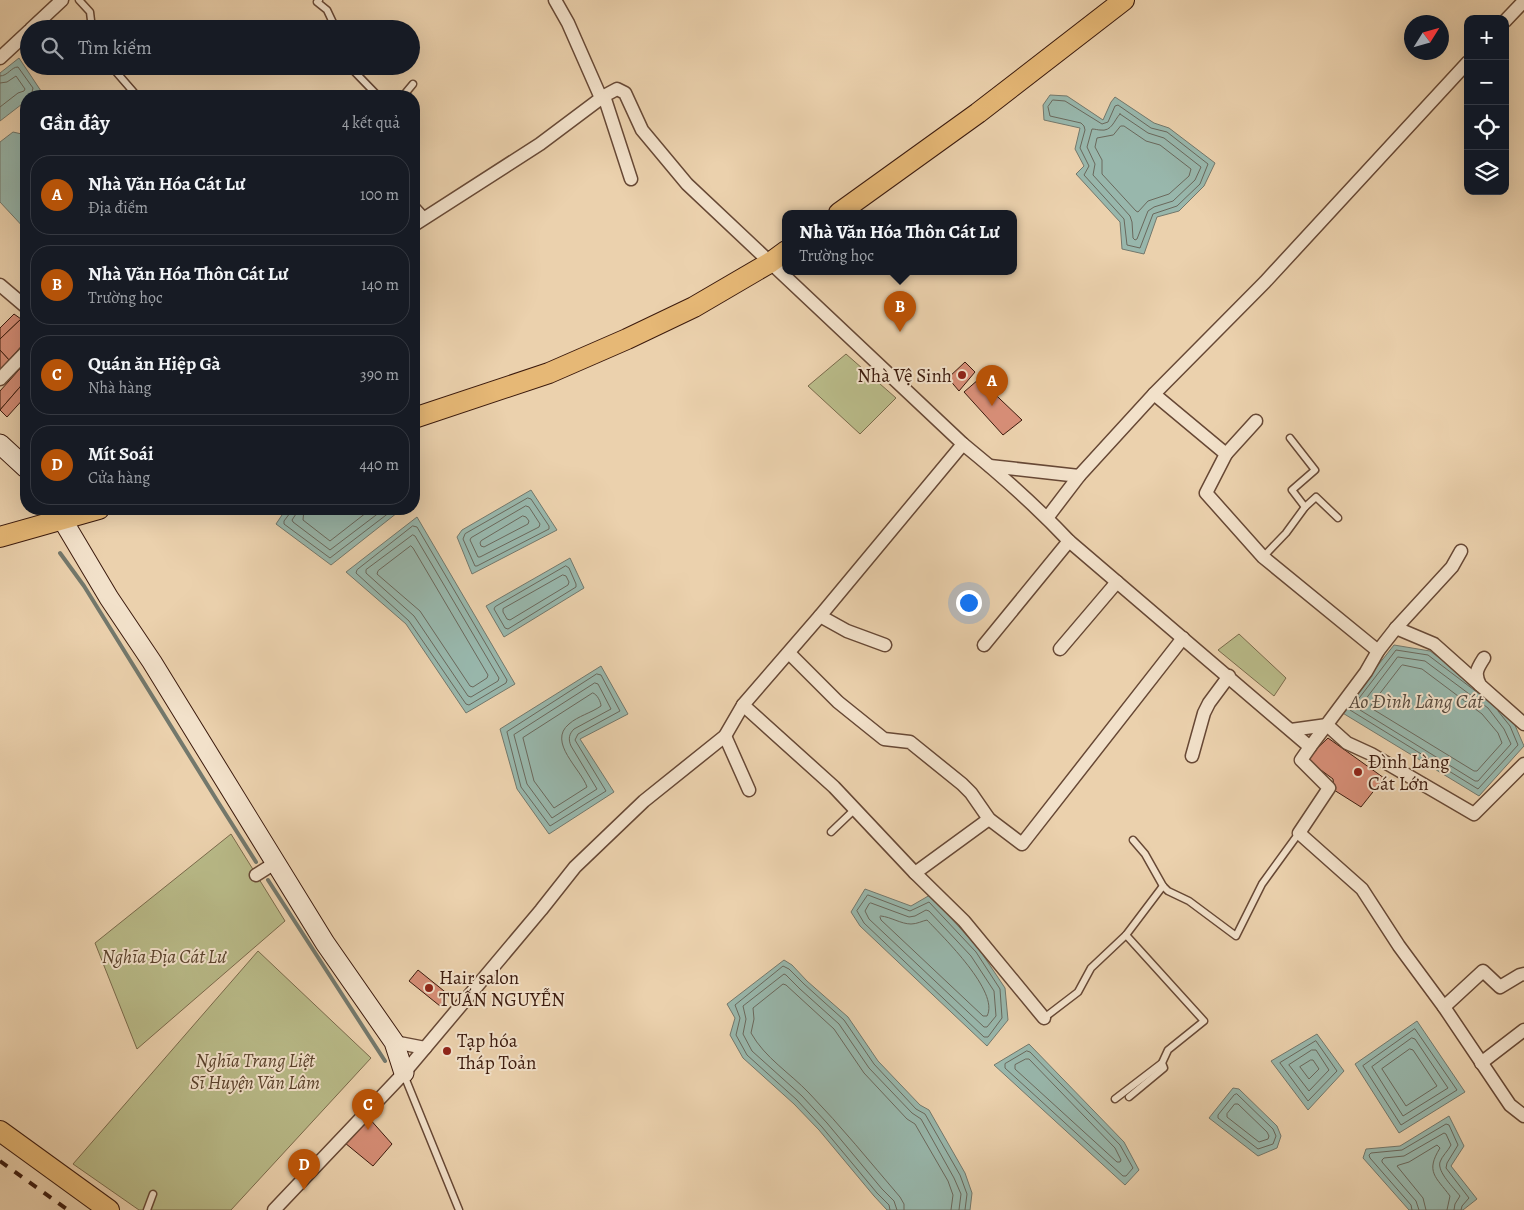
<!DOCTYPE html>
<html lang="vi">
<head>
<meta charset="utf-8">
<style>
	body { margin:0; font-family:Alegreya,serif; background:#242831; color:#f1f3f6 }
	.controls { position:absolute; right:15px; top:15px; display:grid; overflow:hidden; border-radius:10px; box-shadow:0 5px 20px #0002 }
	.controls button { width:45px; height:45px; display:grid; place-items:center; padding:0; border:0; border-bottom:1px solid #363941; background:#171b24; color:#f1f3f6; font:25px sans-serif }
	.compass { position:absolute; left:1404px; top:15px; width:45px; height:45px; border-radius:50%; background:#171b24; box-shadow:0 5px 20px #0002; rotate:53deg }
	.you { position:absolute; left:968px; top:602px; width:18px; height:18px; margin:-12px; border:4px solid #fff; border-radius:50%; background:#1a73e8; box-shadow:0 0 0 8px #1a73e833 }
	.badge { display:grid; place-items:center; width:32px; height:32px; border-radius:50%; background:#b45309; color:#fff; font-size:16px; font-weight:700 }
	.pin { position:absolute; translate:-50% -41px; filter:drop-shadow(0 1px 2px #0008) }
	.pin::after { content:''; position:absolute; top:26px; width:18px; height:15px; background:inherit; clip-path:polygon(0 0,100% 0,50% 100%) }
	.popup { position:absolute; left:782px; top:210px; width:235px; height:65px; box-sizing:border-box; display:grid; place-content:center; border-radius:10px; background:#171b24; filter:drop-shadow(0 1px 4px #0005); font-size:16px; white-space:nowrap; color:#9ea1a6 }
	.popup b { font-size:19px; color:#f1f3f6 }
	.popup::after { content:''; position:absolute; left:50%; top:100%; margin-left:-10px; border:10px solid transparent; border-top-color:#171b24 }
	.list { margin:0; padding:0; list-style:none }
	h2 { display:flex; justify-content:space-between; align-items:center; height:65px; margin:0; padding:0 20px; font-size:21px }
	h2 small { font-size:16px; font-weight:400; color:#9ea1a6 }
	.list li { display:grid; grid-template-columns:32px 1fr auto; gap:15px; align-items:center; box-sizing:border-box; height:80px; margin:0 10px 10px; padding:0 10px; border:1px solid #363941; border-radius:20px }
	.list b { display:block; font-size:19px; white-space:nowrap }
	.list p { margin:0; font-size:16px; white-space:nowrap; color:#9ea1a6 }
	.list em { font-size:16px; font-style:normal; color:#9ea1a6 }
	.icon { flex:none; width:28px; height:28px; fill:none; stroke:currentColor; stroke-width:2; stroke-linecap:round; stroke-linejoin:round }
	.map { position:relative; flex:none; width:1524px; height:1210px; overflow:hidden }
	.search { position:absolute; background:#171b24; box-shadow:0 5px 20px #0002; left:20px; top:20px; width:400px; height:55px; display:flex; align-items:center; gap:12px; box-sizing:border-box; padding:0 18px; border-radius:28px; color:#9ea1a6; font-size:19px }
	.panel { position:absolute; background:#171b24; box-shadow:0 5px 20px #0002; left:20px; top:90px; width:400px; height:425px; border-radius:20px }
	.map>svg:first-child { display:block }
	.green { fill:#b9bb89; stroke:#7a6a4b }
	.water { fill:#98b7ac; stroke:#73786c }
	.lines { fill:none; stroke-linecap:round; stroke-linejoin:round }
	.shore { stroke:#6a685c; stroke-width:1 }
	.stream { stroke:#73786c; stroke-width:4 }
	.building { fill:#d78e77; stroke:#3b1a0d }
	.lane-casing { stroke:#674835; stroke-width:9 }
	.street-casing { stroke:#674835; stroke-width:15 }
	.secondary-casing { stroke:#3b1a0d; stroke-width:21 }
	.primary-casing { stroke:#3b1a0d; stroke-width:22 }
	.lane { stroke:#f2e1ca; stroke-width:6 }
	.street { stroke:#f2e1ca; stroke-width:12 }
	.secondary { stroke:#f2e1ca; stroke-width:19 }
	.primary { stroke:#e6b876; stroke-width:20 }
	.rail { stroke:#3b1a0d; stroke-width:4; stroke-dasharray:9 9; stroke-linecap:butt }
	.poi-dot { fill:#8f2418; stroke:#f2e1ca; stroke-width:2 }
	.labels { text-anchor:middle; stroke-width:4; stroke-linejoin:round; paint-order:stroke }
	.poi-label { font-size:19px; fill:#3b1a0d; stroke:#f2e1ca; text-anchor:start }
	.park-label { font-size:19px; font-style:italic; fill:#5a422c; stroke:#f2e1ca }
	.water-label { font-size:20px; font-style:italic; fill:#57493d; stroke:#f2e1ca }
</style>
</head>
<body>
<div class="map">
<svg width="1524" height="1210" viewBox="0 0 1524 1210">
	<rect width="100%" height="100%" fill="#ebd1ad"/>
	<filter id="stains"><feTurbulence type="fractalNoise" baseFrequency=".004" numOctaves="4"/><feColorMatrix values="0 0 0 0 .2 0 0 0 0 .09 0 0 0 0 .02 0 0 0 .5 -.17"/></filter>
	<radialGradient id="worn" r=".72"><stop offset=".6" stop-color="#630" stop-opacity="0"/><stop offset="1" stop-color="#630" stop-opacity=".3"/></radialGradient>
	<g class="green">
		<polygon points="846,354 896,398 860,434 808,386"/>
		<polygon points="1239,634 1286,678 1274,696 1218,650"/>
		<polygon points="231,834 285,921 137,1049 95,943"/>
		<polygon points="258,951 371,1058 231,1210 139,1210 73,1164"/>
	</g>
	<g class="water">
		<polygon points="19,58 41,91 33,96 26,96 26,101 0,121 0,73"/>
		<polygon points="1050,95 1067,96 1103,120 1111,102 1115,97 1154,123 1169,128 1215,163 1204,186 1179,211 1157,217 1144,254 1122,249 1120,222 1076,174 1084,166 1075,149 1080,128 1044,120 1043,105"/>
		<polygon points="13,132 26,135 26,230 0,202 0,142"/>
		<polygon points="531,490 557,530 472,574 457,537 462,530"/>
		<polygon points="288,509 402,509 331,565 276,524 284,512"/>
		<polygon points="417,517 515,684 466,713 406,624 346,572"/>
		<polygon points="570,558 584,588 504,637 486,606"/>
		<polygon points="1394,645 1430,651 1496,700 1514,723 1524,746 1479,796 1341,712"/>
		<polygon points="601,666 628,714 580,739 614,792 549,834 517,789 500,729"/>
		<polygon points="865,889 911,906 930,895 979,949 1005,988 1008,1020 987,1046 860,926 851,912"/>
		<polygon points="784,960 792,965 807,981 848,1017 878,1061 920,1105 929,1110 965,1173 972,1193 970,1210 887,1210 874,1196 819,1130 794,1104 743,1058 730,1035 735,1018 727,1004"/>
		<polygon points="1417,1021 1465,1092 1399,1133 1355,1064"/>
		<polygon points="1317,1034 1344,1071 1308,1110 1271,1061"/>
		<polygon points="1029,1044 1124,1142 1139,1170 1125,1185 994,1065"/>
		<polygon points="1233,1088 1239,1089 1277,1126 1281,1136 1277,1148 1258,1156 1209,1118"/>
		<polygon points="1449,1116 1464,1146 1451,1166 1477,1199 1463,1210 1409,1210 1363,1158 1366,1149 1400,1146"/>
	</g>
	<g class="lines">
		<g class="shore">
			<path d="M 0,76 C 8,76 11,67 18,67 L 33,88 L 31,96"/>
			<polyline points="0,83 7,82 16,76 25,89 24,91 18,93 0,107"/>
			<polygon points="1053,100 1065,101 1102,124 1108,122 1115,106 1118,105 1151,128 1167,132 1208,164 1200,184 1177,206 1153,214 1140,248 1127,245 1124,219 1084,175 1089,166 1080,148 1085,130 1084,126 1081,123 1050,116 1048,107"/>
			<path d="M 1120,114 L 1148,133 L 1164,138 L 1201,167 L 1195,180 L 1173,201 L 1154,207 L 1148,211 L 1137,239 L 1135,240 L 1133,238 L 1132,222 L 1130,216 L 1093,175 L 1095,164 L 1087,147 L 1092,129 C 1095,129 1098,130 1100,130 C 1112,132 1114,120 1120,114 Z"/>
			<polygon points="1121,126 1124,126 1146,141 1160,145 1191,169 1189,176 1169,194 1148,201 1138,212 1136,211 1102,174 1102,160 1095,147 1097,138 1113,135"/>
			<polygon points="528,498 531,499 549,526 549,529 477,566 475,566 463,539 465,534"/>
			<polygon points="526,506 529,507 540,524 539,527 480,557 478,557 470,540 471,538"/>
			<polyline points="290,509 290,513 284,521 284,524 330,558 394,509"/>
			<polyline points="296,509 296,514 292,520 293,522 330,550 384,509"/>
			<polyline points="304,509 303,520 330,541 371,509"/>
			<polygon points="523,516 526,517 529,521 528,524 484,547 481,546 480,543 481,541"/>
			<polygon points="413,526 417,527 507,680 506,683 469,705 466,704 409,621 356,573 357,570"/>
			<polygon points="413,535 415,536 499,678 498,681 471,697 468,696 414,616 366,573 366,570"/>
			<polygon points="411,546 413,548 488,675 487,678 473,687 470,686 420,611 377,574 378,571"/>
			<polygon points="566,566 569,568 576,584 576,587 508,629 505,628 494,609 495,607"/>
			<polygon points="563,575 566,576 569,582 568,585 510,620 507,619 503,612 503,609"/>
			<polygon points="1398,657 1425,661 1488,708 1504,729 1511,744 1478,781 1475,781 1360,710 1360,707"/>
			<polygon points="1403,665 1422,669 1482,714 1498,733 1502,743 1477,771 1474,771 1371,708 1371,705 1401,666"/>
			<polygon points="597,674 601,675 620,711 578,734 575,740 606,791 550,826 521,787 507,732"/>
			<path d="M 595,683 L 598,684 L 611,709 L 574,729 C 569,734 568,739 571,746 L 597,789 L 552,818 L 527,784 L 514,735 Z"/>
			<path d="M 593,693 C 597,694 601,702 601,706 C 591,713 578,716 569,724 C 547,742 581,769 587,787 L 554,808 L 534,781 L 523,738 Z"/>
			<polyline points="1478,693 1428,655 1396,650 1350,710 1478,789 1518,745 1510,726 1498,711"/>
			<polygon points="868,895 910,911 929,902 976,952 1000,989 1002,1018 988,1037 984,1037 864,923 857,911"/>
			<polygon points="871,903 909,917 915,916 926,910 929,911 971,956 994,991 996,1016 987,1027 984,1027 869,919 865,911 869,904"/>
			<path d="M 881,916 C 891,917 901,924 911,924 C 917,924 922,921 927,920 C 943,937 1000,992 987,1016 L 983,1016 L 881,920 L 880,917 Z"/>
			<polygon points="1415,1029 1457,1090 1401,1125 1363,1066"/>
			<polygon points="1412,1038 1415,1039 1448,1088 1403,1116 1372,1067"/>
			<polygon points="1316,1041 1337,1071 1308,1101 1280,1063"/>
			<polygon points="1410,1049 1413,1050 1437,1086 1406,1106 1382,1069"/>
			<polygon points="1312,1050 1316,1050 1329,1070 1309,1091 1289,1065"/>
			<polygon points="1027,1051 1030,1052 1120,1145 1133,1168 1126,1176 1123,1176 1005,1068 1005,1064"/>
			<polygon points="1026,1059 1029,1059 1115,1148 1121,1160 1120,1162 1117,1162 1015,1069 1015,1065"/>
			<polygon points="1311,1060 1313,1060 1319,1069 1309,1079 1300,1067"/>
			<polygon points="1237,1094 1273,1129 1276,1136 1273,1144 1258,1149 1218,1118 1218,1115 1234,1095"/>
			<polygon points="1235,1104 1238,1104 1267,1132 1269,1136 1268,1139 1259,1142 1227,1117 1227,1114"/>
			<polyline points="890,1210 889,1205 877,1193 822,1127 797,1100 747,1055 736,1035 740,1018 735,1005 783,966 789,969 804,984 844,1020 874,1064 916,1109 925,1114 960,1175 967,1194 965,1210"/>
			<polyline points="897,1210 894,1201 882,1189 827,1123 802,1096 752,1051 743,1034 746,1019 743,1006 784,974 786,975 800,989 839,1024 869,1068 912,1113 921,1119 954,1178 961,1194 959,1210"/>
			<path d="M 904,1210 L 904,1204 L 900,1197 C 870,1162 841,1126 809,1093 C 790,1073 765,1058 751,1033 L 754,1019 L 753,1008 L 783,984 L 786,985 L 834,1029 L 864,1073 L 907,1119 L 915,1124 L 948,1181 L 953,1195 L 951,1210"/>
			<polyline points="1412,1210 1411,1205 1370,1158 1369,1155 1371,1153 1402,1150 1446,1124 1449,1125 1458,1145 1447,1163 1446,1168 1469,1198 1462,1206 1461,1210"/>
			<path d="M 1419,1210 L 1416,1201 L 1382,1162 L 1382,1160 L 1384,1158 L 1404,1156 L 1444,1133 L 1446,1134 L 1451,1145 C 1448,1151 1442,1156 1440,1162 C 1437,1172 1454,1188 1460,1196 L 1455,1204 L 1454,1210"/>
			<path d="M 1426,1210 L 1423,1198 L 1397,1166 L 1399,1165 L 1409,1162 L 1437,1145 L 1440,1148 C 1425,1172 1436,1177 1450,1196 L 1447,1210"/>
		</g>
		<g class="stream">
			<polyline points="60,553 84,586 218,802 256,862"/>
			<polyline points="268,880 385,1061"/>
		</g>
	</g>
	<g class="building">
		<polygon points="14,314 21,319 0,339 0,328"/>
		<polygon points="21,319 26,324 26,341 9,360 0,350 0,339"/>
		<polygon points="0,350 9,360 0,369"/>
		<polygon points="26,362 26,380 0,410 0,391"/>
		<polygon points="965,362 975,372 959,391 948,378"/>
		<polygon points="979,379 1022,420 1003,435 964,392"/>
		<polygon points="26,380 26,396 7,417 0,410"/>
		<polygon points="1328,738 1384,778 1361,807 1334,790 1333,779 1306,759"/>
		<polygon points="418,970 449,995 440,1006 409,981"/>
		<polygon points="368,1117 392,1144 373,1166 345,1143"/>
	</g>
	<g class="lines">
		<g class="lane-casing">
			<g id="lane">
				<polyline points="79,0 90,12 92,29"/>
				<polyline points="319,0 317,2 327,10 336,29"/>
				<polyline points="111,66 137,96"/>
				<polyline points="349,66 378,96"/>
				<polyline points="403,96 413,84"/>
				<polyline points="414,204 426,217"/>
				<polyline points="1290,438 1315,470 1292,490 1305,507"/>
				<polyline points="1263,557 1286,533 1305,507 1316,497 1338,518"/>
				<polyline points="831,832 855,809"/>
				<polyline points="1133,840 1145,854 1163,886 1168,891 1189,901 1236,936 1262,884 1299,833"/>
				<polyline points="1044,1018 1078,992 1091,968 1126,935 1163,886"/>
				<polyline points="404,1075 459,1210"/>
				<polyline points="1129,1097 1164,1068 1162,1063"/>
				<polyline points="1115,1099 1162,1063 1168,1050 1204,1021 1126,935"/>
				<polyline points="147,1210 153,1194"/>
			</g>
		</g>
		<g class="street-casing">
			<g id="street">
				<polyline points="555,0 568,23 601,98"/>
				<polyline points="1505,21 1524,1"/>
				<polyline points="31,29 62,0"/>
				<polyline points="0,58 29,31"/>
				<path d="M 631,179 L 604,96 L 617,89 L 625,93 L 642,130 L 687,184 L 963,444 C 1000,474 1036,506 1069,541 L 1310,747 L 1301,760 L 1329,788 L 1299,833 L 1362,889 L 1399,946 L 1444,1007 L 1510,1105 L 1524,1116"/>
				<polyline points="414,225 540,144 604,96"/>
				<polyline points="0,285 26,307"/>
				<polyline points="0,379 26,352"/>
				<polyline points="1154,394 1226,454 1206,493 1263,557 1378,651"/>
				<polyline points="1226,454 1256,421"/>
				<polyline points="990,466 1079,476"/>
				<polyline points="1047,518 1079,476 1154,394 1265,282 1468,62"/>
				<polyline points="820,616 847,631 885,645"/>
				<polyline points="1396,628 1434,644 1480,685"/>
				<polyline points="984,645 1069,541"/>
				<polyline points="1060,649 1117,582"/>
				<polyline points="789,653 838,702 884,739 910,742 962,784 971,793 989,819 1022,844 1183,638"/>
				<path d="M 1484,658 C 1477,669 1474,673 1480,685 L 1524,724"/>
				<polyline points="743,705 834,787 915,873 964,921 1044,1018"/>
				<polyline points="1291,730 1327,725 1347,743 1371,754 1474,814 1524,764"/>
				<polyline points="725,736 749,790"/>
				<polyline points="1310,747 1366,672 1378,651 1396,628 1452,567 1461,551"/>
				<polyline points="1192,756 1204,713 1209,703 1229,676"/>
				<polyline points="915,873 989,819"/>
				<polyline points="256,875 275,863"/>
				<polyline points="1444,1007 1483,971 1500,987 1520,975 1524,974"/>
				<polyline points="394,1042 425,1048"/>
				<polyline points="1481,1063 1524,1030"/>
				<polyline points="274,1210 404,1073 541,910 575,867 644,801 725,736 743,705 820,616 963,444"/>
			</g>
		</g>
		<g class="secondary-casing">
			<g id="secondary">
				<polyline points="0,444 26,468"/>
				<polyline points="56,509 109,598 152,662 325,943 394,1042 404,1073"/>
			</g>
		</g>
		<g class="primary-casing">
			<g id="primary">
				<polyline points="839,213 978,113 1124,0"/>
				<polyline points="414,418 549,373 627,339 694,307 771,262 786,251"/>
				<polyline points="0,537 99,509"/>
				<polyline points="0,1131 109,1210"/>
			</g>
		</g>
		<use href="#lane" class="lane"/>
		<use href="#street" class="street"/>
		<use href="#secondary" class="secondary"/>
		<use href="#primary" class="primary"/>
		<polyline class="rail" points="0,1161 68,1210"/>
	</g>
	<g class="poi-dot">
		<circle cx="962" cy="375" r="5"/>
		<circle cx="1358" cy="772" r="5"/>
		<circle cx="429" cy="988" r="5"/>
		<circle cx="447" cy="1051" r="5"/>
	</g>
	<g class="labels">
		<g class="poi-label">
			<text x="952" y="382" text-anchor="end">Nhà Vệ Sinh</text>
			<text x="1368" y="768">Đình Làng<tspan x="1368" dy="22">Cát Lớn</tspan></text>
			<text x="439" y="984">Hair salon<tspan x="439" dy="22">TUẤN NGUYỄN</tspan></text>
			<text x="457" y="1047">Tạp hóa<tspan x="457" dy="22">Tháp Toản</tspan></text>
		</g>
		<g class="park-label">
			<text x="164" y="963">Nghĩa Địa Cát Lư</text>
			<text x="255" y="1067">Nghĩa Trang Liệt<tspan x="255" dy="22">Sĩ Huyện Văn Lâm</tspan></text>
		</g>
		<g class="water-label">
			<text x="1416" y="708">Ao Đình Làng Cát</text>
		</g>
	</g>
	<rect width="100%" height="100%" filter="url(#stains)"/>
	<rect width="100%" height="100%" fill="url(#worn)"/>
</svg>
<div class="controls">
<button>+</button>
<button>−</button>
<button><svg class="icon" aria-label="locate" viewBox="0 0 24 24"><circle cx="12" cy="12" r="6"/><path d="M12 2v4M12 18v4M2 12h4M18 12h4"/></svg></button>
<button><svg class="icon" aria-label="layers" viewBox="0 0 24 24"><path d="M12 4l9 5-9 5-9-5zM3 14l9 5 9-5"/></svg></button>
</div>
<svg class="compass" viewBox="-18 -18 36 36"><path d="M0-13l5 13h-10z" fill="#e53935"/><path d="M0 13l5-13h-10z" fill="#9ea1a6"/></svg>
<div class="you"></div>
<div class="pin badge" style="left:992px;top:406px">A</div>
<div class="pin badge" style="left:900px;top:332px">B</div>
<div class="popup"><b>Nhà Văn Hóa Thôn Cát Lư</b>Trường học</div>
<div class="pin badge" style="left:368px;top:1130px">C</div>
<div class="pin badge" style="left:304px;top:1190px">D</div>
<div class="search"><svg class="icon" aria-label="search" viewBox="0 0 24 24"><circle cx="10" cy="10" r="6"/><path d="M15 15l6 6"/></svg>Tìm kiếm</div>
<section class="panel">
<h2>Gần đây<small>4 kết quả</small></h2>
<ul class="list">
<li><span class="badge">A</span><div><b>Nhà Văn Hóa Cát Lư</b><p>Địa điểm</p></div><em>100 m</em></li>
<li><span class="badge">B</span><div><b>Nhà Văn Hóa Thôn Cát Lư</b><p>Trường học</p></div><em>140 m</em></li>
<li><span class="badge">C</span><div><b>Quán ăn Hiệp Gà</b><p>Nhà hàng</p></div><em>390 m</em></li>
<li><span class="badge">D</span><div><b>Mít Soái</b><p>Cửa hàng</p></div><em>440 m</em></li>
</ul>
</section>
</div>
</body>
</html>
